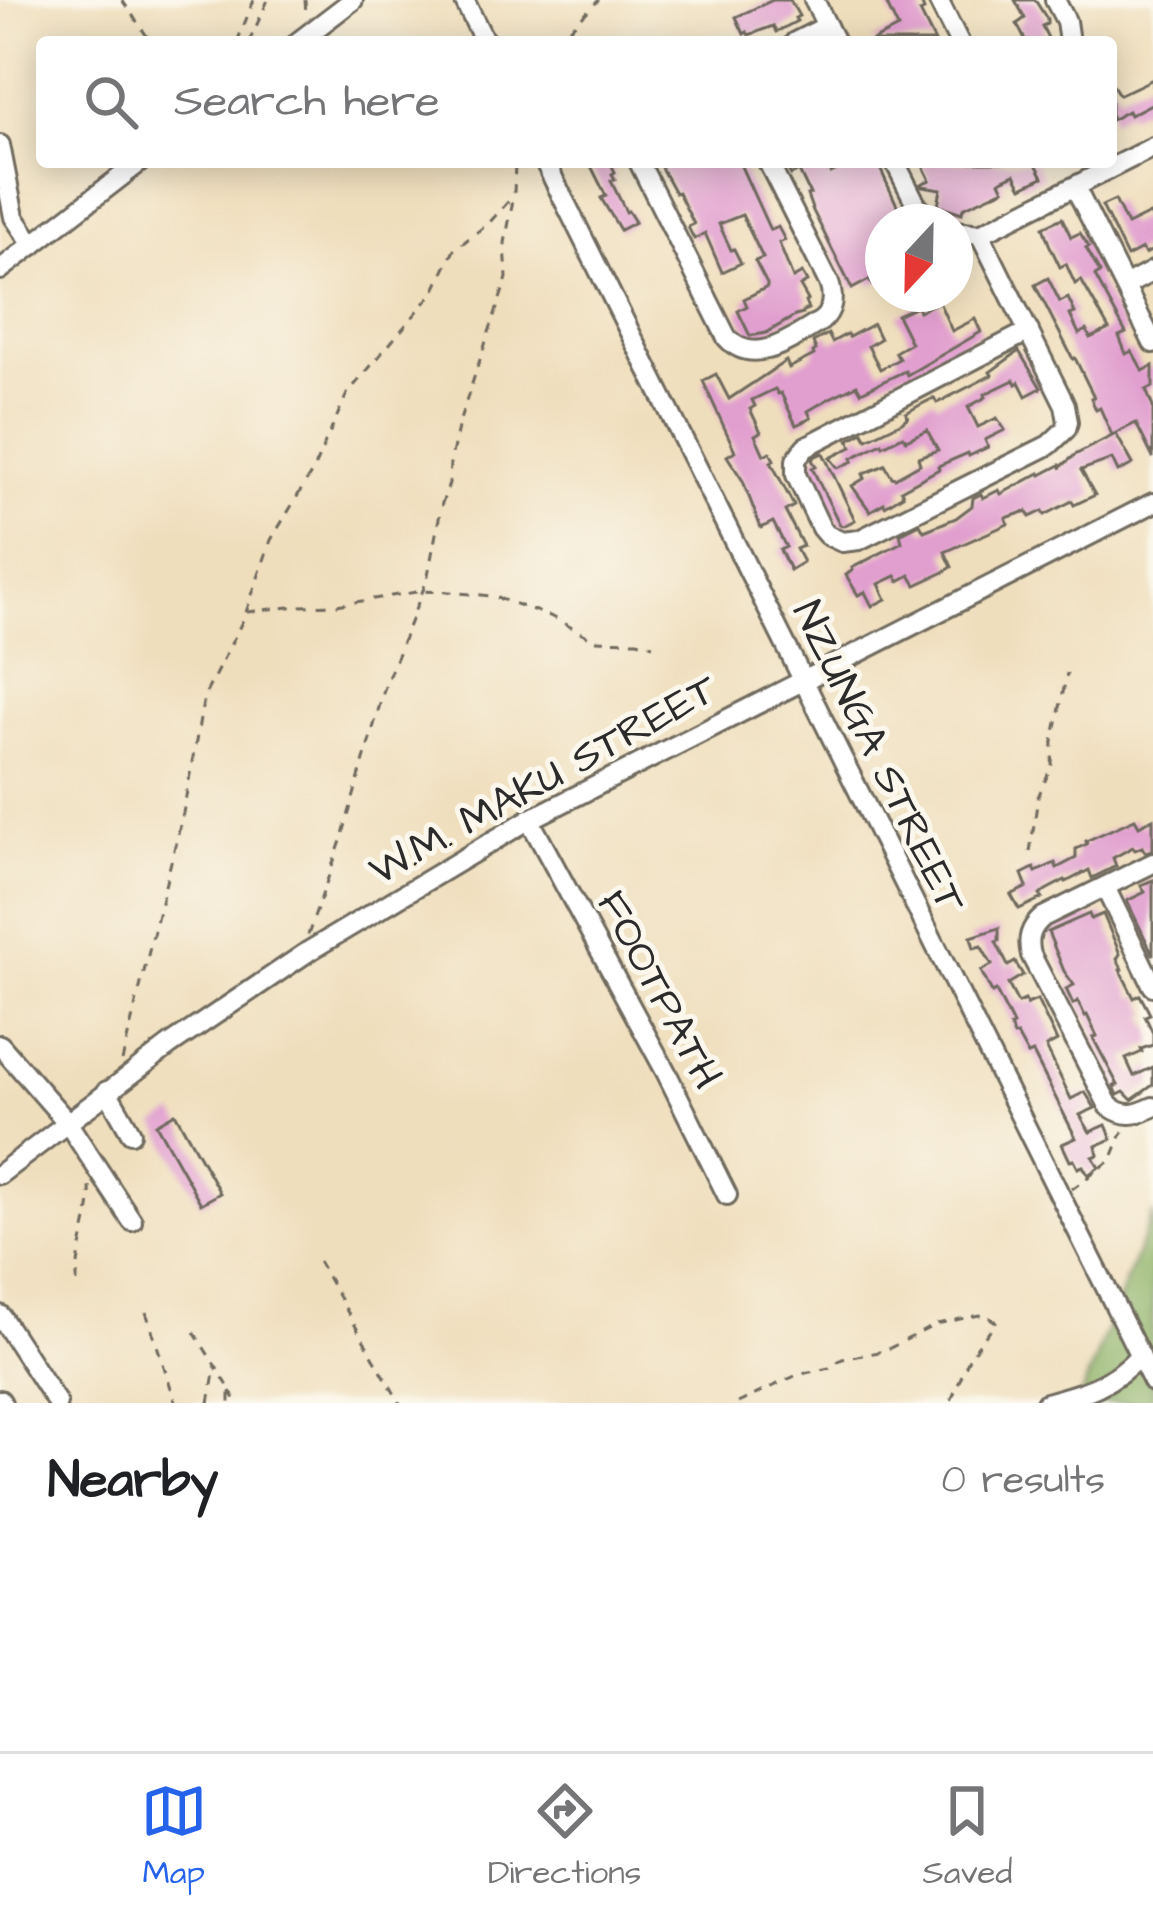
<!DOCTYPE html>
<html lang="en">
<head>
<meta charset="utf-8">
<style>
	body { margin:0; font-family:"Architects Daughter",sans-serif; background:#f2f2f2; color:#202124 }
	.compass { position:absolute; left:865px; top:204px; width:108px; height:108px; border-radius:50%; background:#fff; box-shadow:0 6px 30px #0003; rotate:202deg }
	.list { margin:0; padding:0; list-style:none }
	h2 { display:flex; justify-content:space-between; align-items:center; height:156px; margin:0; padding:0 48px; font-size:51px }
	h2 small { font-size:39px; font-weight:400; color:#757577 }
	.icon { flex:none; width:66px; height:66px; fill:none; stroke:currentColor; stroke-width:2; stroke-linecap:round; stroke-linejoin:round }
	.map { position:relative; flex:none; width:1153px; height:1403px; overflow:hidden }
	.search { position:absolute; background:#fff; box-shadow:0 6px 30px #0003; left:36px; right:36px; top:36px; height:132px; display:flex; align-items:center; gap:30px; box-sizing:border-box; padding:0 42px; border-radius:12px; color:#757577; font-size:45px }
	.sheet { height:348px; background:#fff }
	nav { display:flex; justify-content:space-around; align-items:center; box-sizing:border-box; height:168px; border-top:3px solid #e0e0e0; background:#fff; font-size:33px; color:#757577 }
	nav a { display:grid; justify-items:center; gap:6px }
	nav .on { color:#2563eb }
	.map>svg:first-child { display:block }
	.forest { fill:#8eb268; stroke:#5c6e4a; stroke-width:3 }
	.building { fill:#e19fcf }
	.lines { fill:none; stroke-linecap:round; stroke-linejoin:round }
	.minor-casing { stroke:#706a5e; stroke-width:24 }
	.path { stroke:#706a5e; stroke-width:3; stroke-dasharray:9 9; stroke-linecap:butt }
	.minor { stroke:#fff; stroke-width:18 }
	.labels { text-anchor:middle; stroke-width:10; stroke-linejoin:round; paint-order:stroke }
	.street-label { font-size:42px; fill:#2b2b2b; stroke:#fbf7ec }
</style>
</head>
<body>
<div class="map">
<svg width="1153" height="1403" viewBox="0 0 1153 1403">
	<rect width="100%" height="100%" fill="#fbf7ec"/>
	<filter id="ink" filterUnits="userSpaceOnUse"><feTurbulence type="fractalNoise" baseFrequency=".00833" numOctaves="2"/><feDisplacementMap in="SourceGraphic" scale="24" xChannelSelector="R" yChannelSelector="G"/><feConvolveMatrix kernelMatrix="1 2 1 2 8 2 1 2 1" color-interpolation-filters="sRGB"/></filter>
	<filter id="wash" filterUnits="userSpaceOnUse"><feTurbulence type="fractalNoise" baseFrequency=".004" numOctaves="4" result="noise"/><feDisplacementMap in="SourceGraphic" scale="48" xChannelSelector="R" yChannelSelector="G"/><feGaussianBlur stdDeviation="2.7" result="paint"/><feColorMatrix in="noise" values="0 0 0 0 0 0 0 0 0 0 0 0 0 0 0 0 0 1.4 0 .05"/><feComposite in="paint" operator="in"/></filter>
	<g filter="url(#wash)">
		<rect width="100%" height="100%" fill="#efdebc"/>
		<polygon class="forest" points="1153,1214 1153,1403 1078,1403 1152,1215"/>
		<g id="blocks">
			<g class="building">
				<polygon points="773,0 790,0 799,16 795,18 797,21 776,32 773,26 749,35 747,32 744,34 736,17"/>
				<polygon points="896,0 920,0 924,10 920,12 935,42 870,42 898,28 887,5"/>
				<polygon points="1015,0 1035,0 1047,19 1047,24 1042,26 1050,42 1026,42 1017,24 1025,18"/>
				<polygon points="1153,79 1153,103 1130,115 1128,111 1111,120 1111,82 1119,95"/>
				<polygon points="589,162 610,162 615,172 612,174 615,179 611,181 626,212 628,211 635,222 620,230 601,198 606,196"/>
				<polygon points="658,162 739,162 770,230 778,227 785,240 779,243 793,278 802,273 807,282 800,286 808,300 805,302 808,309 803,311 803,314 795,316 766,333 750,336 738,311 747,306 744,299 767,287 767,284 755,261 763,258 742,215 719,224 731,250 734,249 741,263 722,272 705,233 694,239 688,227 694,224 678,192 675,193"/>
				<polygon points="793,162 826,162 831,173 852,162 870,162 873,169 879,166 901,214 898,215 901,222 883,222 883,279 872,285 869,280 852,289 812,209 807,195 810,194 799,171 791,175 786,166"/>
				<polygon points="921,162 1035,162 1043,177 1022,187 1015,174 1000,181 1004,189 963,208 962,213 938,205 941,189 922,186 921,184 930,180"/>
				<polygon points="1115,200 1127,225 1150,214 1153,219 1153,250 1145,254 1142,249 1127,257 1102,206"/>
				<polygon points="1062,218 1071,237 1080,233 1089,247 1086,248 1100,273 1095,276 1126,333 1119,336 1126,354 1132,351 1143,371 1153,366 1153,387 1146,390 1153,407 1153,458 1136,423 1112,435 1100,408 1096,410 1091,398 1094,397 1075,358 1073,359 1035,285 1048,278 1060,302 1068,298 1075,313 1070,315 1079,334 1087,330 1090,338 1109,329 1081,280 1075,284 1066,264 1060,267 1049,244 1043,227"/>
				<polygon points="939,302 952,331 975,319 981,332 907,375 905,371 861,392 857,385 830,398 808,411 811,418 796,425 781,393 778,394 775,389 752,400 755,406 750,409 761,432 755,435 764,455 770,452 774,460 771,462 794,506 785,511 803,546 796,549 803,562 790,570 780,550 786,547 773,522 761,528 743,481 727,456 735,451 703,381 716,374 729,399 786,361 789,368 814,355 813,352 816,350 813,342 828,334 832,342 847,334 849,337 873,324 880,339 868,346 880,369 899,359 895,352 911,343 897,315 917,306 919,311"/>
				<polygon points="1019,351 1041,388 1026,396 1019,382 1016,384 1014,380 985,394 986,397 968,407 978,427 997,418 1005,430 985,440 988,447 969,456 968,453 938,466 939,469 901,490 903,495 885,506 884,503 870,511 852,486 865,478 863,474 885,465 892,477 895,478 920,464 918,457 938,450 927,430 906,440 903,436 883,446 882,443 852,458 853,461 838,468 830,458 852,447 849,440 863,432 867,439 902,422 908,417 906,413 920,405 934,398 937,403 992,375 990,372"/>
				<polygon points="1116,434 1133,464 1118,472 1112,459 1081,470 1095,495 1074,505 1072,501 1045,515 1043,511 1030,517 1027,511 1006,518 1008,524 945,552 952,567 944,572 916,585 910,575 899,581 896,576 879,584 886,599 872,606 865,592 858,595 846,575 853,570 852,568 902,542 900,534 920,524 924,531 956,518 972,506 973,498 981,494 983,498 999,490 1001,494 1040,473 1041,475 1060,465 1061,467 1075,455"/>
				<polygon points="823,453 855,520 843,526 840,525 812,468 816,466 812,460 814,457"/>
				<polygon points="1135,819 1139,826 1153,819 1153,850 1145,852 1142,847 1135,850 1133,847 1113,858 1116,866 1092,878 1089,870 1066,882 1065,880 1046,890 1040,895 1042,898 1019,909 1011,895 1027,887 1022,874 1034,868 1036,872 1055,863 1057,868 1076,858 1076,849 1087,844 1086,841"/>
				<polygon points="1153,880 1153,955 1127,901 1145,892 1141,885"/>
				<polygon points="1089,914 1091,919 1103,914 1120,954 1117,959 1122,969 1120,970 1134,998 1140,995 1150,1014 1145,1016 1153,1033 1153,1045 1141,1049 1142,1052 1126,1059 1134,1076 1153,1067 1153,1085 1132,1100 1124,1092 1118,1095 1114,1086 1118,1085 1093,1038 1097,1036 1087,1015 1085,1016 1078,1001 1073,1004 1066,989 1074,985 1064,971 1048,932"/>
				<polygon points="999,928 999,941 996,942 1008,966 1015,962 1023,975 1008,984 1018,1003 1025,1000 1027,1004 1037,1000 1057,1041 1046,1047 1071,1099 1085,1092 1095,1108 1080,1115 1090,1132 1106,1125 1112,1139 1096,1146 1098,1155 1093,1157 1099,1167 1088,1175 1083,1166 1078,1168 1074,1160 1070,1161 1062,1144 1076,1138 1033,1053 1028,1055 1017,1035 1014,1036 1010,1027 1013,1025 996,991 992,993 981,971 992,965 981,946 974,948 971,937"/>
				<polygon points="175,1113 220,1193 201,1204 156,1124"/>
			</g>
		</g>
	</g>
	<g filter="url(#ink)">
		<use href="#blocks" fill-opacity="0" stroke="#706a5e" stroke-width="3"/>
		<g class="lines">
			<g class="minor-casing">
				<g id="minor">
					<polyline points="464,0 485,42"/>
					<polyline points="814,0 835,42"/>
					<polyline points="938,0 959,42"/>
					<polyline points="1055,0 1066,21 1069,42"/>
					<polyline points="298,42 353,0"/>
					<polyline points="795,42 827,26"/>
					<polyline points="0,145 14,217 33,245"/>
					<polyline points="545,162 1153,1382"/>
					<path d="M 639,162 L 727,338 C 754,368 793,338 821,321 C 833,311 834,297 829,283 L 768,162"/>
					<polyline points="895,162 916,204 934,222"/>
					<polyline points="1075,187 1153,343"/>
					<polyline points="955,231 980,234 1153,147"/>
					<polyline points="980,234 1065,405 1068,422 1066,429 1049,445 859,540 842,542 827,535 821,528 796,475 796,460 805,447 1029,331"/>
					<polyline points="0,270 140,162"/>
					<polyline points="1125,286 1153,271"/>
					<polyline points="529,819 666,1072 727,1195"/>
					<path d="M 1153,863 L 1043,917 C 1030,928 1027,939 1031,955 L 1109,1106 C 1125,1118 1136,1115 1153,1107"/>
					<polyline points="1105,887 1153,986"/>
					<polyline points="0,1045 67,1122 132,1221"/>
					<polyline points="107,1091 131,1133"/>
					<polyline points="0,1174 170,1045 309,951 523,823 1153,503"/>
					<polyline points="0,1315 57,1403"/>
					<polyline points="0,1400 2,1403"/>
					<path d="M 1046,1403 C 1084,1393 1113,1385 1140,1355"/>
				</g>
			</g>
			<g class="path">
				<polyline points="122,0 151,42"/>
				<polyline points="305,0 306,14"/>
				<polyline points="237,42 254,0"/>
				<polyline points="249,42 268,0"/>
				<polyline points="556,42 599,0"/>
				<polyline points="247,612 297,606 337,605 422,591 449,592 492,596 550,616 595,640 637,641 653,645"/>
				<polyline points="1030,852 1038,797 1052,765 1053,742 1067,673"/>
				<polyline points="308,935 341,841 386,683 427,580 442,503 449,484 450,463 459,423 507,278 505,243 514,195 515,162"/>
				<polyline points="122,1061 183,813 204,697 244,618 271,540 312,472 347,394 434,292 454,250 490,222 514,195"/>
				<polyline points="1072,1189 1111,1160 1123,1131"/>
				<polyline points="318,1261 400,1403"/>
				<path d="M 77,1283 C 76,1250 92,1219 90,1187"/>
				<polyline points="146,1312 176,1403"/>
				<polyline points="194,1332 230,1389 230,1403"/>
				<polyline points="230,1391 238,1403"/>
				<polyline points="209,1403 215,1367"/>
				<polyline points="738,1403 797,1375 829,1368 842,1359 884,1351 937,1324 984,1314 996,1322 970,1356 950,1403"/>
			</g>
			<use href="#minor" class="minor"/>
		</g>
	</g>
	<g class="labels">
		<g class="street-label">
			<text transform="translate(881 756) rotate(64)" y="15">NZUNGA STREET</text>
			<text transform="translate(542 778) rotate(-29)" y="15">W.M. MAKU STREET</text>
			<text transform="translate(661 989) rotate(62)" y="15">FOOTPATH</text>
		</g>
	</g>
</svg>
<svg class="compass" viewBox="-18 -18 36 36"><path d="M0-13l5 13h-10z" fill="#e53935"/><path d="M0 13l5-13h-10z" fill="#757577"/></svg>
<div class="search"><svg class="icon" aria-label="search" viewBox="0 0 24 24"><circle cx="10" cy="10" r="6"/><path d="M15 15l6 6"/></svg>Search here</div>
</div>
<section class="sheet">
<h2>Nearby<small>0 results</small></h2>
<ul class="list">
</ul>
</section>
<nav>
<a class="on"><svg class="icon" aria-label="map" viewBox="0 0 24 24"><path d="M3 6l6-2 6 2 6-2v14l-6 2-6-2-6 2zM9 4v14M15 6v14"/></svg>Map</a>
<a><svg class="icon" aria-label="directions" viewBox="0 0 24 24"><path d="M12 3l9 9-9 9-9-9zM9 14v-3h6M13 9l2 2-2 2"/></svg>Directions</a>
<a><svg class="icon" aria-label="saved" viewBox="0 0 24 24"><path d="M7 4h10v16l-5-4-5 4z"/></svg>Saved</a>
</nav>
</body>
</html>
